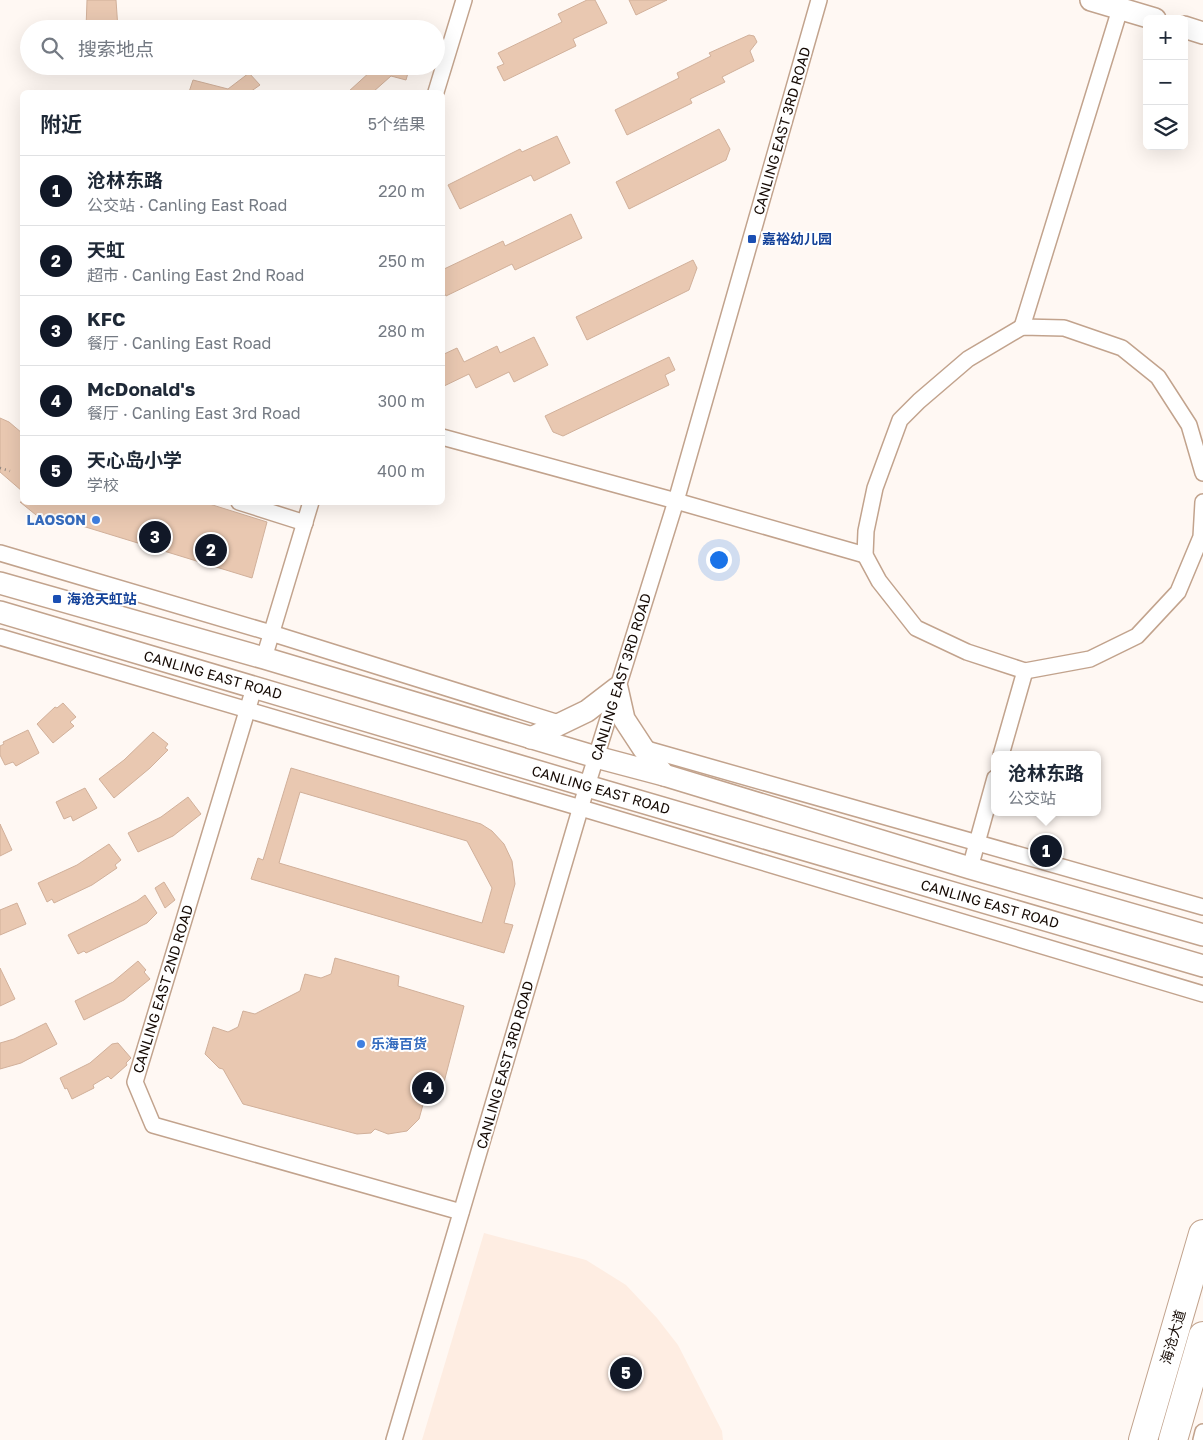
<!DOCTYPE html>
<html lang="zh">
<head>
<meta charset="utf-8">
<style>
	body { margin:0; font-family:"Golos Text","Noto Sans SC",sans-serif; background:#f6f6f7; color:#1f2937 }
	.controls { position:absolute; right:15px; top:15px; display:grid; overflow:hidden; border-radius:8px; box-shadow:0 5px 20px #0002 }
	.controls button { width:45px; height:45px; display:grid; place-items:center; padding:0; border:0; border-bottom:1px solid #e0e1e3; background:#fff; color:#1f2937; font:25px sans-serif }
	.you { position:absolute; left:718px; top:559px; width:18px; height:18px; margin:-12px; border:4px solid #fff; border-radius:50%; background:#1a73e8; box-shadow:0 0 0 8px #1a73e833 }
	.badge { display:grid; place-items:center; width:32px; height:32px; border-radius:50%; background:#111827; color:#fff; font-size:16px; font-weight:700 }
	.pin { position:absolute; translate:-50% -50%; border:2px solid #fff; box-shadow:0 1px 5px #0006 }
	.popup { position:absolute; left:991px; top:751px; width:110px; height:65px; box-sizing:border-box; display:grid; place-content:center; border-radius:8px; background:#fff; filter:drop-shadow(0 1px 4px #0005); font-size:16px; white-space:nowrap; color:#747a83 }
	.popup b { font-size:19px; color:#1f2937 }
	.popup::after { content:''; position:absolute; left:50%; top:100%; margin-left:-10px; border:10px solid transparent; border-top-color:#fff }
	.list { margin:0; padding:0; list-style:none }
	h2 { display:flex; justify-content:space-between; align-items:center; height:65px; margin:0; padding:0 20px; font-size:21px }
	h2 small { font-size:16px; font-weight:400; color:#747a83 }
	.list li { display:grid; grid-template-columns:32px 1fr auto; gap:15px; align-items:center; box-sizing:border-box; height:70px; padding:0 20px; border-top:1px solid #e0e1e3 }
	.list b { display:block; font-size:19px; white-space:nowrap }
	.list p { margin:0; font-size:16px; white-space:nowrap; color:#747a83 }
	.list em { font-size:16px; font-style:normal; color:#747a83 }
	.icon { flex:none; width:28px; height:28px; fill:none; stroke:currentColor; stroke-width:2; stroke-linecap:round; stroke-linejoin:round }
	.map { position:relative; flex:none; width:1203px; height:1440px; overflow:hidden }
	.search { position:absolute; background:#fff; box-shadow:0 5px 20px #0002; left:20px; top:20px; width:425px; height:55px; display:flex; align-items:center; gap:12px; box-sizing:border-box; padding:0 18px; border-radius:28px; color:#747a83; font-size:19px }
	.panel { position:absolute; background:#fff; box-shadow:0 5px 20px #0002; left:20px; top:90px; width:425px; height:415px; border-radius:8px }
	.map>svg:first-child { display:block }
	.built { fill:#feede2 }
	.building { fill:#e9c8b1; stroke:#d1b09a; fill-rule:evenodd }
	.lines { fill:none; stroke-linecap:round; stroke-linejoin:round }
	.street-casing { stroke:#c2a38d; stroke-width:18 }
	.secondary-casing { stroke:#c2a38d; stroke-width:24 }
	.highway-casing { stroke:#c2a38d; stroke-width:30 }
	.path { stroke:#8c837e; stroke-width:2.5; stroke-dasharray:1 4; stroke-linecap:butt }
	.street { stroke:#fff; stroke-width:15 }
	.secondary { stroke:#fff; stroke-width:21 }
	.highway { stroke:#fff; stroke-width:28 }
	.transit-dot { fill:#1a4fb4; stroke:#fff; stroke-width:2 }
	.shop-dot { fill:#3f7fe0; stroke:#fff; stroke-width:2 }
	.labels { text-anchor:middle; stroke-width:4; stroke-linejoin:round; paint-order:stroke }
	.street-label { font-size:14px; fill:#150a04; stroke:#fff }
	.transit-label { font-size:14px; font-weight:bold; fill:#164399; stroke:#fff; text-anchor:start }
	.shop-label { font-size:14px; font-weight:bold; fill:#366cbe; stroke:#fff; text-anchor:end }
</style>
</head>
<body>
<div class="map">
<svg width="1203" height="1440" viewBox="0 0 1203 1440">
	<rect width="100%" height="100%" fill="#fff8f3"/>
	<polygon class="built" points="484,1233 586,1260 626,1285 657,1318 678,1345 722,1431 723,1440 422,1440"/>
	<g class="building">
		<polygon points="87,0 116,0 118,29 86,29"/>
		<polygon points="587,0 595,0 607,23 573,39 576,46 504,81 497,67 504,64 498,53 562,22 558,14"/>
		<polygon points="629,0 667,0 636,15"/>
		<polygon points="749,35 754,36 757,42 750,51 754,61 722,77 725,82 690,99 692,103 627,135 615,110 679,78 677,73 711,56 709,53"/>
		<polygon points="367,66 410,66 406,80 391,76 373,92 348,92 371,71 367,70"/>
		<polygon points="249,73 260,85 250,92 189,92 193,80 228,89"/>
		<polygon points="719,129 730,149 726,160 629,209 616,182"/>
		<polygon points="557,136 570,163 534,181 531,175 460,209 448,185 520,149 522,152"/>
		<polygon points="571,214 582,238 515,270 512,264 446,296 442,289 442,270 503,241 505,246"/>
		<polygon points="693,260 697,268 689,290 587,340 576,317"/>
		<polygon points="534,337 548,365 514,382 509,372 476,388 469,374 442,387 442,355 457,348 464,362 497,346 500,353"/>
		<polygon points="669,357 675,370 665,375 669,385 563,436 553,432 545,416"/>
		<polygon points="0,418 9,422 22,433 22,491 0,472"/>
		<polygon points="20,502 203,502 267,522 252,578 66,521 53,522 41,519"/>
		<polygon points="63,703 76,717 70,722 74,726 53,743 37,724 55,707 57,708"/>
		<polygon points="28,730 39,753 16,766 13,762 5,765 0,755 0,746 4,744 3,742"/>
		<polygon points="153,732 168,744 165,748 168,750 150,768 114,798 99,779 124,760"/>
		<path d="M 291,768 L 481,824 L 492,831 L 504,844 L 512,861 L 515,884 L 504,923 L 513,925 L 504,953 L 251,879 L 258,858 L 263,860 ZM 300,792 L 467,841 L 492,888 L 482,923 L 279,863 Z"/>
		<polygon points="85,788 97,808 73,821 71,816 64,819 56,802"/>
		<polygon points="188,797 201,814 173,836 138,852 128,833 161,817"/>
		<polygon points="0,824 12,850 0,856"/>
		<polygon points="109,844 121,860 115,865 117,868 92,885 54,903 52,899 47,902 38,883 77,865"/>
		<polygon points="164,882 175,900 165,908 155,888"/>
		<polygon points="145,895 157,913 147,923 86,953 84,951 78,954 68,935 137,901"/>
		<polygon points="17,903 26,924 0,935 0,910"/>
		<polygon points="335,958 399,976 398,986 464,1006 443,1086 433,1097 424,1101 419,1119 407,1131 388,1134 375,1129 371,1133 357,1134 243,1104 223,1069 219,1068 205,1054 213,1027 228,1032 238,1027 243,1011 255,1014 300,991 305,974 321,978 331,974"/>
		<polygon points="138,961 146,970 144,972 150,979 124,1000 84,1020 75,1001 113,982"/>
		<polygon points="0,968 15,999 0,1006"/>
		<polygon points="46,1023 57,1044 21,1063 0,1069 0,1043 14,1039"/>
		<polygon points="118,1043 131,1058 126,1063 127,1065 111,1079 108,1076 93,1085 94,1088 72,1099 67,1088 65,1089 60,1078 90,1063 112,1044"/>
	</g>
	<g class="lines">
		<g class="street-casing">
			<g id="street">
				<polyline points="436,92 464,0"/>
				<polyline points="1022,327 1120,9"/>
				<polyline points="442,437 676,501 865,555"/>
				<polyline points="1203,473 1189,425 1158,377 1122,348 1064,328 1022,327 968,359 919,401 900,420 875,488 866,531 865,555 879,581 916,628 967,652 1025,671 1090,659 1137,636 1178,592 1201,537 1203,502"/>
				<polyline points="239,502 305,523"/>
				<polyline points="0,553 271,633 562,724"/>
				<polyline points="0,637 581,808 1203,994"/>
				<polyline points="264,658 311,502"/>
				<polyline points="254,688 135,1082 153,1125 461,1212"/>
				<polyline points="643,748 1203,907"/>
				<polyline points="1001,755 1025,671"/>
				<polyline points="970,868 995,778"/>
				<polyline points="394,1440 587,786 676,501 819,0"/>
				<polyline points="1201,1440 1203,1432"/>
			</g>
		</g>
		<g class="secondary-casing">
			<g id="secondary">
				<polyline points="1091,0 1155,19"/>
				<polyline points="1184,27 1203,33"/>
				<polyline points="0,583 264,658 596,757 664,775 970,868 1203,935"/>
				<polyline points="0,612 587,786 1203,966"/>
				<polyline points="531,738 587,711 617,688 624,719 643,748 664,775"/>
			</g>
		</g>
		<g class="highway-casing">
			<g id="highway">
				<polyline points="1143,1440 1203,1234"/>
				<polyline points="1173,1440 1203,1336"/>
			</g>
		</g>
		<polyline class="path" points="0,468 10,471"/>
		<use href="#street" class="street"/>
		<use href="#secondary" class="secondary"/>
		<use href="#highway" class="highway"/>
	</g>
	<g class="transit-dot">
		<rect x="747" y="234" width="10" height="10" rx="2.5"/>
		<rect x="52" y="594" width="10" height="10" rx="2.5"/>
	</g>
	<g class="shop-dot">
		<circle cx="96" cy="520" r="5"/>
		<circle cx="361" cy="1044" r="5"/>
	</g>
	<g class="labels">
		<g class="street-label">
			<text transform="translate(782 131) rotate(-74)" y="5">CANLING EAST 3RD ROAD</text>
			<text transform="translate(213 675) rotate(16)" y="5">CANLING EAST ROAD</text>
			<text transform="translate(621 677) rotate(-73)" y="5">CANLING EAST 3RD ROAD</text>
			<text transform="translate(601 790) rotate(16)" y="5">CANLING EAST ROAD</text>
			<text transform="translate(990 904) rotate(16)" y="5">CANLING EAST ROAD</text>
			<text transform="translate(163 989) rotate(-73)" y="5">CANLING EAST 2ND ROAD</text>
			<text transform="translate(505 1065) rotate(-74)" y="5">CANLING EAST 3RD ROAD</text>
			<text transform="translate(1173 1337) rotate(-74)" y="5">海沧大道</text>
		</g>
		<g class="transit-label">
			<text x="762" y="244">嘉裕幼儿园</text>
			<text x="67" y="604">海沧天虹站</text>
		</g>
		<g class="shop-label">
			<text x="86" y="525">LAOSON</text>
			<text x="371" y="1049" text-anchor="start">乐海百货</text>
		</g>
	</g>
</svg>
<div class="controls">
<button>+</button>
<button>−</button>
<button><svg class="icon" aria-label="layers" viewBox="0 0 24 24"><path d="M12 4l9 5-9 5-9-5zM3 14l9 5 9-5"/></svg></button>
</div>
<div class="you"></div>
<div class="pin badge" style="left:1046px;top:851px">1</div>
<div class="popup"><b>沧林东路</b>公交站</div>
<div class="pin badge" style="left:211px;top:550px">2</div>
<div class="pin badge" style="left:155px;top:537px">3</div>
<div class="pin badge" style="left:428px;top:1088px">4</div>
<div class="pin badge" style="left:626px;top:1373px">5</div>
<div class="search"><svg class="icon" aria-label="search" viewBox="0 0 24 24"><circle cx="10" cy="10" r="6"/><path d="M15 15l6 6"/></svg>搜索地点</div>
<section class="panel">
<h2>附近<small>5个结果</small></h2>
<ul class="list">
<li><span class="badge">1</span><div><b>沧林东路</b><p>公交站 · Canling East Road</p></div><em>220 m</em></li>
<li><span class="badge">2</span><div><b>天虹</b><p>超市 · Canling East 2nd Road</p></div><em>250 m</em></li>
<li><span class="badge">3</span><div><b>KFC</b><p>餐厅 · Canling East Road</p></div><em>280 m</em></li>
<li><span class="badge">4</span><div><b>McDonald's</b><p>餐厅 · Canling East 3rd Road</p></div><em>300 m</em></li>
<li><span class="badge">5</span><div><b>天心岛小学</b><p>学校</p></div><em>400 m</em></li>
</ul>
</section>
</div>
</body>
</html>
